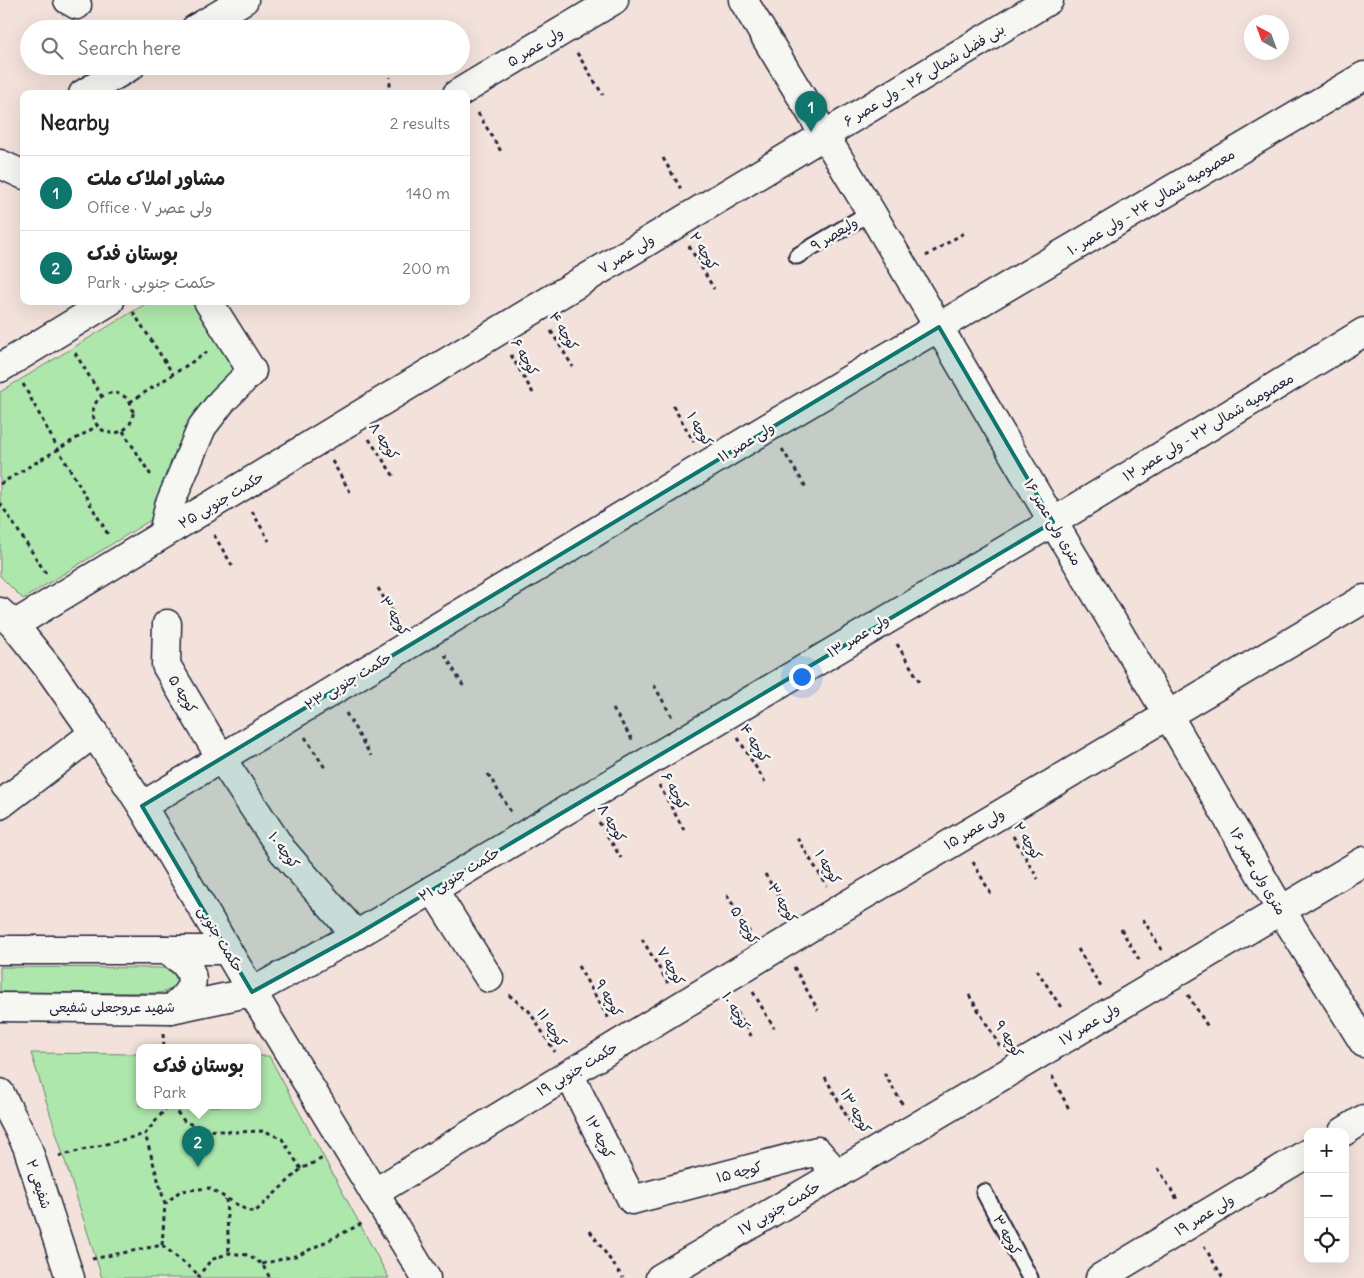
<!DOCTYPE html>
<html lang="en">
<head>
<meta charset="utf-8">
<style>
	body { margin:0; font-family:Delius,"Playpen Sans Arabic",sans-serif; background:#f6f6f6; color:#222 }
	.controls { position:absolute; right:15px; bottom:15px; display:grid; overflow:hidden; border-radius:10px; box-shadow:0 5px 20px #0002 }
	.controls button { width:45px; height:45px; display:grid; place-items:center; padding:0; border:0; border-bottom:1px solid #e0e0e0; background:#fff; color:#222; font:25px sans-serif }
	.compass { position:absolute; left:1244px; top:15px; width:45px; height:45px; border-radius:50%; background:#fff; box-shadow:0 5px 20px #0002; rotate:319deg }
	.you { position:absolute; left:801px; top:676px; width:18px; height:18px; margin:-12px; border:4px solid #fff; border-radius:50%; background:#1a73e8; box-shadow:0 0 0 8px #1a73e833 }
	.badge { display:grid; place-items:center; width:32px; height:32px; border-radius:50%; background:#0f766e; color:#fff; font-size:16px; font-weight:700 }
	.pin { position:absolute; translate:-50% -41px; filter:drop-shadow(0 1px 2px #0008) }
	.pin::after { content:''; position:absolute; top:26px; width:18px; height:15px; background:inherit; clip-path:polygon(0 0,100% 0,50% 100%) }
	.popup { position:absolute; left:136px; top:1044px; width:125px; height:65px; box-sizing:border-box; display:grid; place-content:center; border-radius:10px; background:#fff; filter:drop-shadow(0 1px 4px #0005); font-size:16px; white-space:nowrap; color:#767676 }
	.popup b { font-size:19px; color:#222 }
	.popup::after { content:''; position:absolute; left:50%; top:100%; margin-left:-10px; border:10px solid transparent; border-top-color:#fff }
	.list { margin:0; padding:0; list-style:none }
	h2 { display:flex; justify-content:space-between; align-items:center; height:65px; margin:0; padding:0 20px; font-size:21px }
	h2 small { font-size:16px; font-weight:400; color:#767676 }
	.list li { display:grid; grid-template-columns:32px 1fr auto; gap:15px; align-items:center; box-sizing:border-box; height:75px; padding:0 20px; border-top:1px solid #e0e0e0 }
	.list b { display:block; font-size:19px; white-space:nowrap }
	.list p { margin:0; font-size:16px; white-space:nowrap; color:#767676 }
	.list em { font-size:16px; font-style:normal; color:#767676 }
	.icon { flex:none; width:28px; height:28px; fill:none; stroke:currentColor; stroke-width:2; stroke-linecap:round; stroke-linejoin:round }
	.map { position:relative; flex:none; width:1364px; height:1278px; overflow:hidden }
	.search { position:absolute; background:#fff; box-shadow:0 5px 20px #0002; left:20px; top:20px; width:450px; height:55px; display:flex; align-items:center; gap:12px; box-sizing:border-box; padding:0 18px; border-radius:28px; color:#767676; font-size:19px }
	.panel { position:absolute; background:#fff; box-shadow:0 5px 20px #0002; left:20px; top:90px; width:450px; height:215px; border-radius:10px }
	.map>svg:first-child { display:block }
	.green { fill:#aee7ab; stroke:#688473 }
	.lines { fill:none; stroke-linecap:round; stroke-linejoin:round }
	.service-casing { stroke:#22223b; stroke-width:19 }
	.minor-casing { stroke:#22223b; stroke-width:31 }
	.tertiary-casing { stroke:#22223b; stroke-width:31 }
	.path { stroke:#22223b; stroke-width:3; stroke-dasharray:4 4; stroke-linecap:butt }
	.service { stroke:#f6f6f2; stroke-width:15 }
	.minor { stroke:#f6f6f2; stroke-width:28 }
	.tertiary { stroke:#f6f6f2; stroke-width:28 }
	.marked { fill:#0f766e; fill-opacity:0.2; stroke:#0f766e; stroke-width:4; stroke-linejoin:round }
	.labels { text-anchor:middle; stroke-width:5; stroke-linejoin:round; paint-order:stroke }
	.street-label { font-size:14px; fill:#22223b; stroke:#f6f6f2 }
</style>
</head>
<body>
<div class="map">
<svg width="1364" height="1278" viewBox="0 0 1364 1278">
	<rect width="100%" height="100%" fill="#f3e2db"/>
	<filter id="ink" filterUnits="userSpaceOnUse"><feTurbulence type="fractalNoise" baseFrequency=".02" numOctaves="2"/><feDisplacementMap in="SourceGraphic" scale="10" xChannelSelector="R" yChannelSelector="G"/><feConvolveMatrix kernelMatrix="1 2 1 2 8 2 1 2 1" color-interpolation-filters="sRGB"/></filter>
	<g filter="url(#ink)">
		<g class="green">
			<polygon points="150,301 195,301 245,389 219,411 183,500 23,599 0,576 0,392"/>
			<path d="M 0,967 L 162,968 C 175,971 183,983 167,991 C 165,992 162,992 159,993 L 0,992 Z"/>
			<polygon points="31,1053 139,1054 139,1106 257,1106 257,1056 269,1056 389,1278 102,1278"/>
		</g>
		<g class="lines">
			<g class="service-casing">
				<g id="service">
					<polyline points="797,256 871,212"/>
					<polyline points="984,1192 1030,1278"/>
				</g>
			</g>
			<g class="minor-casing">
				<g id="minor">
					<polyline points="68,0 77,5"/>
					<polyline points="195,29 244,0"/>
					<polyline points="83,94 131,66"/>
					<polyline points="457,94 614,0"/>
					<polyline points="0,164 24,175"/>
					<polyline points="0,368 110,301"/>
					<polyline points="163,534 169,506 202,427 222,401 252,371 208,301"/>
					<polyline points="167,624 166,665 221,758 282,850 356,935"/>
					<polyline points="14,625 427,374 1049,0"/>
					<polyline points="0,805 94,733"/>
					<polyline points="142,806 769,427 1364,76"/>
					<polyline points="433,889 489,978"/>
					<polyline points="252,992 356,935 883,622 1053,522 1364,332"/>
					<polyline points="569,1074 632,1200 817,1151 837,1174"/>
					<polyline points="0,1093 27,1146 70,1278"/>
					<polyline points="1343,1132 1364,1119"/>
					<polyline points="374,1193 840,909 1364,599"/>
					<polyline points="660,1278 869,1155 1364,861"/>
					<polyline points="1100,1278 1308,1153"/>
				</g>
			</g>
			<g class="tertiary-casing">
				<g id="tertiary">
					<polyline points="743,0 871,212 1053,522 1168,715 1281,910 1364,1043"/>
					<polyline points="0,612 14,625 50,670 94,733 142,806 252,992 426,1278"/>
					<polyline points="0,950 227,950"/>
					<path d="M 165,950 C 170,953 177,957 182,961 C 202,979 188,996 171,1009"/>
					<polyline points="0,1007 171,1009 252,992"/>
				</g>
			</g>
			<g class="path">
				<polyline points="577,53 603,95"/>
				<polyline points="390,94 390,77"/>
				<polyline points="478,113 502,153"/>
				<polyline points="663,158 681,189"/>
				<polyline points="689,246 714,289"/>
				<polyline points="926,256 967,231"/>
				<polyline points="133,312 173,374"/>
				<polyline points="551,331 573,367"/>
				<polyline points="75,353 102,397"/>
				<polyline points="511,355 533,393"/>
				<polyline points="23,384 58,449 109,536"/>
				<circle cx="113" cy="413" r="20"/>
				<polyline points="130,402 209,351"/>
				<polyline points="673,406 694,442"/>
				<polyline points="123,431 152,477"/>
				<polyline points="369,439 395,478"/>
				<polyline points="782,449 806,487"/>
				<polyline points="332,461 352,495"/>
				<polyline points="0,484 97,426"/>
				<polyline points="0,503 47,575"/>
				<polyline points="252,511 269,541"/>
				<polyline points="214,535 233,567"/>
				<polyline points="378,588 398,622"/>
				<polyline points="897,644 920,682"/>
				<polyline points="445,655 465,689"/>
				<polyline points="654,685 672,717"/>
				<polyline points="613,709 633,741"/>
				<polyline points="346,713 371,756"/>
				<polyline points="305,737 325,768"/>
				<polyline points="738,738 765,782"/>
				<polyline points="488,774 511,812"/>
				<polyline points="659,785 684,830"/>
				<polyline points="599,822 621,858"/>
				<polyline points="1013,836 1038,879"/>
				<polyline points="797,838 827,886"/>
				<polyline points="973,862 991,894"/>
				<polyline points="765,874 787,910"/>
				<polyline points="727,895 750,933"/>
				<polyline points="1143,919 1162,951"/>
				<polyline points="1121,929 1141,963"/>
				<polyline points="642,939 668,983"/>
				<polyline points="1078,949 1101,987"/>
				<polyline points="578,966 609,1019"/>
				<polyline points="794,967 818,1010"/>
				<polyline points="1037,970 1062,1009"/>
				<polyline points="753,992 774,1028"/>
				<polyline points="509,995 529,1011 555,1052"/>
				<polyline points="969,995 1000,1046"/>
				<polyline points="1188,995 1208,1027"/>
				<polyline points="733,1005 753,1039"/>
				<polyline points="163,1034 164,1048"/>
				<polyline points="884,1073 903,1105"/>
				<polyline points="1052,1076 1070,1111"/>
				<polyline points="825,1077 856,1133"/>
				<polyline points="172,1106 185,1122 209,1130 234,1132 265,1131 282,1139 301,1169"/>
				<polyline points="59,1156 145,1134"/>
				<polyline points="1158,1168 1178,1201"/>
				<polyline points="226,1199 229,1253"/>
				<polyline points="165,1204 145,1134 168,1106"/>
				<polyline points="590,1231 623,1278"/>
				<polyline points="162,1245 165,1204 180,1191 209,1188 248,1211 256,1211 301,1169 323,1158"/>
				<polyline points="1204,1246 1223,1278"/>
				<polyline points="92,1259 162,1245 199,1275"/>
				<polyline points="262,1264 299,1255 363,1223"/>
				<polyline points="198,1278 199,1275 211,1260 229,1253 247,1255 262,1264 270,1278"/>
			</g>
			<use href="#service" class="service"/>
			<use href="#minor" class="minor"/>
			<use href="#tertiary" class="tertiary"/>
		</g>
	</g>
	<path class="marked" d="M 939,327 L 1053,522 L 356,935 L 252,992 L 142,806 Z"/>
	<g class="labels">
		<g class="street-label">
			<text transform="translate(535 47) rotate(-31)" y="5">ولی عصر ۵</text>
			<text transform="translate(924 75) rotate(-31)" y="5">بنی فضل شمالی ۲۶ - ولی عصر ۶</text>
			<text transform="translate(1151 202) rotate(-31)" y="5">معصومیه شمالی ۲۴ - ولی عصر ۱۰</text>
			<text transform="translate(834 234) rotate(-31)" y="5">ولیعصر ۹</text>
			<text transform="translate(704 251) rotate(59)" y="5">کوچه ۲</text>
			<text transform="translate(626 254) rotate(-31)" y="5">ولی عصر ۷</text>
			<text transform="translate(564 331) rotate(59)" y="5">کوچه ۴</text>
			<text transform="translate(525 357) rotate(60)" y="5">کوچه ۶</text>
			<text transform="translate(1208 427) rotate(-31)" y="5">معصومیه شمالی ۲۲ - ولی عصر ۱۲</text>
			<text transform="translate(700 429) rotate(59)" y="5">کوچه ۱</text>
			<text transform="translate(384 441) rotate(56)" y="5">کوچه ۸</text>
			<text transform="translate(746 442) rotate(-31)" y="5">ولی عصر ۱۱</text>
			<text transform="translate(221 500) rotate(-31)" y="5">حکمت جنوبی ۲۵</text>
			<text transform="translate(1053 522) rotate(59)" y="5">۱۶ متری ولی عصر</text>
			<text transform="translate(395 616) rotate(59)" y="5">کوچه ۳</text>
			<text transform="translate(858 636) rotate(-31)" y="5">ولی عصر ۱۳</text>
			<text transform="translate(348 681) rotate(-31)" y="5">حکمت جنوبی ۲۳</text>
			<text transform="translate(183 694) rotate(59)" y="5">کوچه ۵</text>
			<text transform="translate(755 743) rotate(58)" y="5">کوچه ۴</text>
			<text transform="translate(675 791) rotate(61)" y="5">کوچه ۶</text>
			<text transform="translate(612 823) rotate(59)" y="5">کوچه ۸</text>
			<text transform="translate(974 829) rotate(-30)" y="5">ولی عصر ۱۵</text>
			<text transform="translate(1028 841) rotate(59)" y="5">کوچه ۲</text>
			<text transform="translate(284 850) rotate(53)" y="5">کوچه ۱۰</text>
			<text transform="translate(828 867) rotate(59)" y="5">کوچه ۱</text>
			<text transform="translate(1258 871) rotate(60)" y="5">۱۶ متری ولی عصر</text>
			<text transform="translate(459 874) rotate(-31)" y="5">حکمت جنوبی ۲۱</text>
			<text transform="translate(783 903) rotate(59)" y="5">کوچه ۳</text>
			<text transform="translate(745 925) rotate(59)" y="5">کوچه ۵</text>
			<text transform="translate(221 939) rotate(59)" y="5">حکمت جنوبی</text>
			<text transform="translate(671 966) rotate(60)" y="5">کوچه ۷</text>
			<text transform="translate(609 998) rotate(60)" y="5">کوچه ۹</text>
			<text x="112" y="1012">شهید عروجعلی شفیعی</text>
			<text transform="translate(736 1011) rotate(60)" y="5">کوچه ۱۰</text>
			<text transform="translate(1089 1024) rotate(-31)" y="5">ولی عصر ۱۷</text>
			<text transform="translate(552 1028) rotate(57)" y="5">کوچه ۱۱</text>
			<text transform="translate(1009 1039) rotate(58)" y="5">کوچه ۹</text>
			<text transform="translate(577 1069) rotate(-31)" y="5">حکمت جنوبی ۱۹</text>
			<text transform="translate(856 1111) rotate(61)" y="5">کوچه ۱۳</text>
			<text transform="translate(600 1137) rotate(63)" y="5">کوچه ۱۲</text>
			<text transform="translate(739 1172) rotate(-15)" y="5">کوچه ۱۵</text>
			<text transform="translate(39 1184) rotate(72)" y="5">شفیعی ۲</text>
			<text transform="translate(779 1208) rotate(-30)" y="5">حکمت جنوبی ۱۷</text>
			<text transform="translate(1204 1215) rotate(-31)" y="5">ولی عصر ۱۹</text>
			<text transform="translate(1007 1235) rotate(62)" y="5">کوچه ۳</text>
		</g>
	</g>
</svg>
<div class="controls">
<button>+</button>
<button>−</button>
<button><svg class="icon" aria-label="locate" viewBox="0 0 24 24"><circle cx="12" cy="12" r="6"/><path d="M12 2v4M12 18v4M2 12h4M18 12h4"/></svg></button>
</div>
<svg class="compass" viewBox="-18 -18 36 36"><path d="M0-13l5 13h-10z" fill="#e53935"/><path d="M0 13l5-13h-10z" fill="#767676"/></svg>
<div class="you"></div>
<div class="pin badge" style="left:811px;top:132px">1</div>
<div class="pin badge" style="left:198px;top:1167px">2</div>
<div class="popup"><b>بوستان فدک</b>Park</div>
<div class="search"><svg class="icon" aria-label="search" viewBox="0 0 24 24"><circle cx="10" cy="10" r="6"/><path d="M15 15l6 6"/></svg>Search here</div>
<section class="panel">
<h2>Nearby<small>2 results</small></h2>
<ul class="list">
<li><span class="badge">1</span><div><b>مشاور املاک ملت</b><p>Office · ولی عصر ۷</p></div><em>140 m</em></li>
<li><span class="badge">2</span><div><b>بوستان فدک</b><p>Park · حکمت جنوبی</p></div><em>200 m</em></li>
</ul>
</section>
</div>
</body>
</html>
